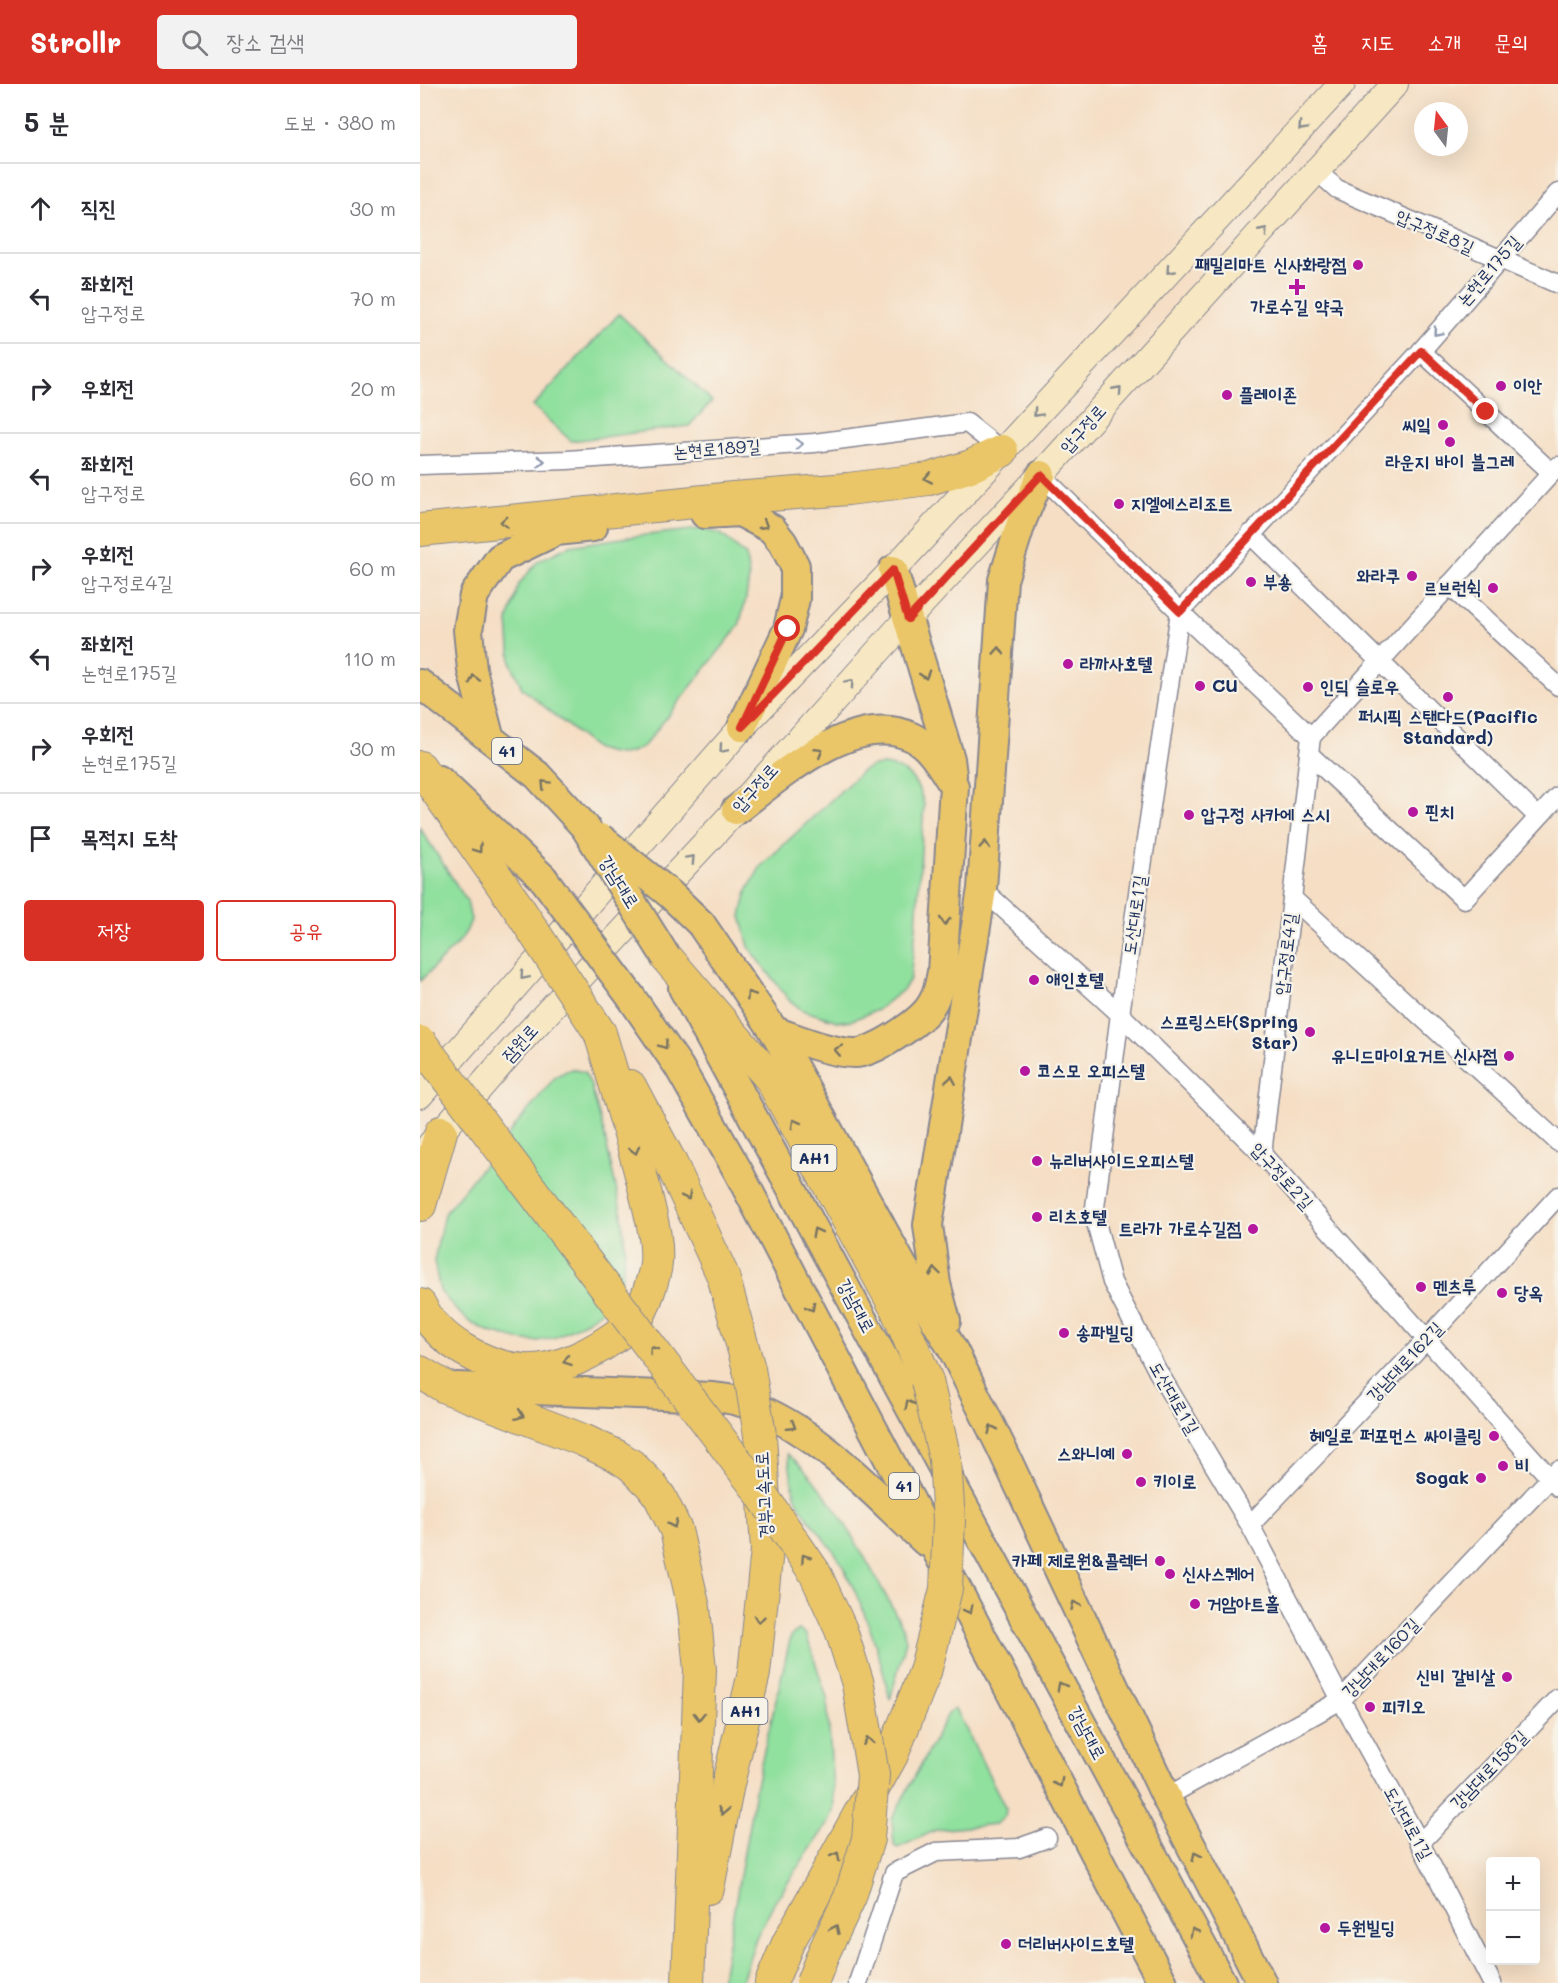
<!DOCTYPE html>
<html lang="ko">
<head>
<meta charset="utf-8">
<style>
	body { margin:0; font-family:Mali,"Poor Story",sans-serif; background:#f2f2f3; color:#2b2b33 }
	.controls { position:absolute; right:18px; bottom:18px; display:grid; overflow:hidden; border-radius:6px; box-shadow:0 6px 24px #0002 }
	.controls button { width:54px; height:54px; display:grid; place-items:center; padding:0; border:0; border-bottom:2px solid #e1e1e2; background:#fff; color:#2b2b33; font:30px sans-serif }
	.compass { position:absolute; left:994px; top:18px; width:54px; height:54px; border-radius:50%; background:#fff; box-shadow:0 6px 24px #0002; rotate:345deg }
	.stop { position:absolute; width:18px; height:18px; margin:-14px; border:4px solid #d93025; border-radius:50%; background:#fff }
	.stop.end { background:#d93025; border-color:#fff; box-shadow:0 2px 6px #0008 }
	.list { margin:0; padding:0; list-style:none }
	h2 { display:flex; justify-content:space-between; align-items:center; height:78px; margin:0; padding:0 24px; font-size:26px }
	h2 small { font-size:20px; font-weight:400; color:#7c7c81 }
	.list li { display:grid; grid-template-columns:39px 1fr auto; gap:18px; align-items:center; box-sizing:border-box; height:90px; padding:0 24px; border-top:2px solid #e1e1e2 }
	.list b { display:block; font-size:22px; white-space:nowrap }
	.list p { margin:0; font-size:20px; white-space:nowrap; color:#7c7c81 }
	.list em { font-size:20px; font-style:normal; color:#7c7c81 }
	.actions { display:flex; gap:12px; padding:18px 24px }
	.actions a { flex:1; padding:14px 0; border:2px solid #d93025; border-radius:6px; text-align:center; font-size:21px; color:#d93025 }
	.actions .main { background:#d93025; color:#fff }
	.icon { flex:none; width:33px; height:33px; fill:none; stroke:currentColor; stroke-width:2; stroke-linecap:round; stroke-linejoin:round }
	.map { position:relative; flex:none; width:1138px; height:1899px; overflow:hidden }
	header { display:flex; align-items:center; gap:36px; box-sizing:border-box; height:84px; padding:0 30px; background:#d93025; color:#fff }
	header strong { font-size:28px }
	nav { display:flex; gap:33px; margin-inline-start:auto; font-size:21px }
	.search { width:420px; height:54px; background:#f2f2f3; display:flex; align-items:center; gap:15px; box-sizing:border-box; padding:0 21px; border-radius:6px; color:#7c7c81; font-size:22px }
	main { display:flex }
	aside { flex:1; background:#fff }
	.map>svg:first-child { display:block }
	.green { fill:#90e09e; stroke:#56887e; stroke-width:1.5 }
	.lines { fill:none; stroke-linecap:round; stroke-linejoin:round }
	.street-casing { stroke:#888691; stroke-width:21 }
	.secondary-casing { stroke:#888691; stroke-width:28 }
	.primary-casing { stroke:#888691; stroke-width:32 }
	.highway-casing { stroke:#888691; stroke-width:34 }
	.street { stroke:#fff; stroke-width:18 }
	.secondary { stroke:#f7e8c3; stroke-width:26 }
	.primary { stroke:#eac669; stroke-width:28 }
	.highway { stroke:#eac669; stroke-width:32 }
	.primary-bridge-casing { stroke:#888691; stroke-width:32; stroke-linecap:butt }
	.highway-bridge-casing { stroke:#888691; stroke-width:34; stroke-linecap:butt }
	.primary-bridge { stroke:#eac669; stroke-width:28 }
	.highway-bridge { stroke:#eac669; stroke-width:32 }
	.oneway { stroke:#898c90 }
	.oneway2 { stroke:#8d97ae }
	.oneway3 { stroke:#787363 }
	.route { stroke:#d93025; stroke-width:8 }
	.poi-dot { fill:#b5179e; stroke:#f7f3e8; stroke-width:2 }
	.labels { text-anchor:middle; stroke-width:4.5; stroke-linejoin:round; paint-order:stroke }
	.shield { fill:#f7f3e8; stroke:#5d6a87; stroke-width:1.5 }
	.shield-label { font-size:16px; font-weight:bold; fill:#1b2f5e }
	.street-label { font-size:18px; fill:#1b2f5e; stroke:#f7f3e8 }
	.poi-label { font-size:18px; font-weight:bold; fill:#1b2f5e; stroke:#f7f3e8; text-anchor:start }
</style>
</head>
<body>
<header>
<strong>Strollr</strong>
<div class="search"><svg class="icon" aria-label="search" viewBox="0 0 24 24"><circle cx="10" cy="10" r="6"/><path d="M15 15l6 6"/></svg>장소 검색</div>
<nav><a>홈</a><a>지도</a><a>소개</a><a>문의</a></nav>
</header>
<main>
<aside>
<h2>5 분<small>도보 · 380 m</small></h2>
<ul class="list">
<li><svg class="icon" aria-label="ahead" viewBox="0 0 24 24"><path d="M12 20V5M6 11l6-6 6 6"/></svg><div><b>직진</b></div><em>30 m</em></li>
<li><svg class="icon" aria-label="left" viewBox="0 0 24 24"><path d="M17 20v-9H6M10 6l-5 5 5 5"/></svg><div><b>좌회전</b><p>압구정로</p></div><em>70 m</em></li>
<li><svg class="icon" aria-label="right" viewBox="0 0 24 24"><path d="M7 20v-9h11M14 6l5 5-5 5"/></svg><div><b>우회전</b></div><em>20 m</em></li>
<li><svg class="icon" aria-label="left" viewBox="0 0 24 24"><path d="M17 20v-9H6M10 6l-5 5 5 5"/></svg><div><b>좌회전</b><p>압구정로</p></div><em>60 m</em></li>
<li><svg class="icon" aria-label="right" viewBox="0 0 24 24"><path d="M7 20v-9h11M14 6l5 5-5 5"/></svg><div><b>우회전</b><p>압구정로4길</p></div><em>60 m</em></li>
<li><svg class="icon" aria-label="left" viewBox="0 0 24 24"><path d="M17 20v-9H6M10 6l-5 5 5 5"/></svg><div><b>좌회전</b><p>논현로175길</p></div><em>110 m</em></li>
<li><svg class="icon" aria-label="right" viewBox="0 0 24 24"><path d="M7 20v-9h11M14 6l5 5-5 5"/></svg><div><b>우회전</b><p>논현로175길</p></div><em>30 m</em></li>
<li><svg class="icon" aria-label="arrive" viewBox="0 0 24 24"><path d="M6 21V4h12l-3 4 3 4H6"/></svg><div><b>목적지 도착</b></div></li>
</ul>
<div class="actions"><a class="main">저장</a><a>공유</a></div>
</aside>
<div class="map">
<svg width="1138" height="1899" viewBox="0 0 1138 1899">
	<rect width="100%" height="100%" fill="#f7f3e8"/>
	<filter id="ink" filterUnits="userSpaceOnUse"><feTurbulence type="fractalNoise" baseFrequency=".0167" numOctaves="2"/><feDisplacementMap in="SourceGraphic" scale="12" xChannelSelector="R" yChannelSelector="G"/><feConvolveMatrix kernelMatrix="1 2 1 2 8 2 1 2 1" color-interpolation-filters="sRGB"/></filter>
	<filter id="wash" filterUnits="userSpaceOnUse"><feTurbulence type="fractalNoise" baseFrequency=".008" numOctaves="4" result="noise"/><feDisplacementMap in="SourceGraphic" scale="24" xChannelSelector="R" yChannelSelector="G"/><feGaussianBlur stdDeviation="1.35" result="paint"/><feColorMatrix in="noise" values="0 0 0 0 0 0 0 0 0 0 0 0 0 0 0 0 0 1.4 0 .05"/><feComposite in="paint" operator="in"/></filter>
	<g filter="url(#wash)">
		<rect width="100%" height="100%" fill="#f5dec4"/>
		<g class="green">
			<polygon points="199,230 292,317 269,342 151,357 113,322"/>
			<path d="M 281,445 L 301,450 L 326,472 L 329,494 L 326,514 L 319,542 L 224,662 C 205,673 197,671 176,665 L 102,604 L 91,579 L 88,537 L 99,500 L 118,477 L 149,462 L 209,453 Z"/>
			<path d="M 464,681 C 489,684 498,698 504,720 L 496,844 L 490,895 L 484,905 L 457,926 L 430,937 L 417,937 L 382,926 L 368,915 L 329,863 L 321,832 L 327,807 L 341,782 L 442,687 L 452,682 Z"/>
			<polygon points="0,744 47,817 51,836 47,846 40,857 0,897"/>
			<polygon points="151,985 164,988 170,999 184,1049 202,1131 205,1163 202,1194 183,1226 168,1236 136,1253 117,1257 105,1257 70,1248 51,1239 36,1226 20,1207 14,1177 24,1130 136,992"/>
			<path d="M 368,1370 C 416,1410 452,1489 483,1543 L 486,1557 L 470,1616 C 460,1568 443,1520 420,1477 C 408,1455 386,1437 377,1416 C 371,1403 371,1384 368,1370 Z"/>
			<polygon points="379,1546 386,1550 407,1614 414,1723 410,1736 354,1819 336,1854 321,1899 301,1899 336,1701 371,1552"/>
			<polygon points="534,1625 538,1629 586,1725 585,1732 576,1740 516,1746 478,1764 474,1762 472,1735 528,1630"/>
		</g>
	</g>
	<g filter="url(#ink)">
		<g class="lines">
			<g class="street-casing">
				<g id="street">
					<polyline points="898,88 917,105 1138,200"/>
					<polyline points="1001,267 1132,389"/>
					<polyline points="0,381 147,376 394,359 547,339 582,367"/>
					<polyline points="621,391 760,528 891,653 889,670 1044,815 1138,712"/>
					<polyline points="830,450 1118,733"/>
					<polyline points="1029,501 1138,602"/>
					<polyline points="891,653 1138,382"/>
					<polyline points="562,805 700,930 842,1070 1138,1403"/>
					<polyline points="873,815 1138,1058"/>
					<polyline points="842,1070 889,670"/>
					<polyline points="830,1441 1007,1255 1138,1112"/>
					<polyline points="746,1713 921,1616 1138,1386"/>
					<polyline points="1000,1759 1138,1614"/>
					<polyline points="438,1899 474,1789 516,1768 599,1764 627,1754"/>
					<polyline points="1072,1899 1000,1759 921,1616 830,1441 737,1286 692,1198 674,1131 700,930 760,528 1001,267 1138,109"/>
				</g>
			</g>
			<g class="secondary-casing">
				<g id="secondary">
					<polyline points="0,1011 322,643 473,486 922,0"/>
					<polyline points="10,1061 98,960 316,726 478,545 621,391 975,0"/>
				</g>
			</g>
			<g class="primary-casing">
				<g id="primary">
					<polyline points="285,430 320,428 352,445 363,459 375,482 375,515 368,545 322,643"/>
					<polyline points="473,486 530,675 532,691"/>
					<polyline points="0,600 117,691 165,743"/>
					<polyline points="69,652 52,586 48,546 54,511 80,474 136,447 173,443"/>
					<polyline points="19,696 123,794"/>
					<path d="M 316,726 C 359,693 435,625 492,653 C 511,662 523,685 534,702 L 522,888 C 520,900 517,913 510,923 C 499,939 454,969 435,969 C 410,969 378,955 354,947"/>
					<polyline points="281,840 354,947 482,1181 533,1266 581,1363 746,1713 842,1899"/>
					<polyline points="263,904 802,1899"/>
					<polyline points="211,913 259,983 318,1087 743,1899"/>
					<polyline points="526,1237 516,1200 508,1141 562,805 583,496 602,436 621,391"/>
					<path d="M 37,1303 L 293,1313 C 303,1314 314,1315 324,1319 C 396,1344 450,1406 505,1457"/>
				</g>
			</g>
			<g class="highway-casing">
				<g id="highway">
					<polyline points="0,446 313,414 428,405 509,395 551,382 582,367"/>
					<polyline points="0,683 97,822"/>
					<polyline points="246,873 351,995 476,1224 507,1297"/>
					<polyline points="210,1002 251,1079 303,1192 329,1285"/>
					<polyline points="0,1121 21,1048"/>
					<path d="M 0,1221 C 18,1257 64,1283 104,1286 C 139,1288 177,1267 204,1246 C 208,1243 215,1239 217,1235 C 224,1223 235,1192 236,1179 C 238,1156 231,1133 226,1111 C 213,1057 196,1003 180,949"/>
					<polyline points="0,1288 25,1303 163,1356 197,1372 211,1381 231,1401 240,1413 256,1446 274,1524 280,1586 268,1899"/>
					<polyline points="288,1804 308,1700 334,1589 347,1466 340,1351"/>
					<polyline points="351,1899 368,1859 472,1671 505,1588"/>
				</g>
			</g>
			<use href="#street" class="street"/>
			<use href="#secondary" class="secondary"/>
			<use href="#primary" class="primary"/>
			<use href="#highway" class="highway"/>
			<g class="primary-bridge-casing">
				<g id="primary-bridge">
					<polyline points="165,743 246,873"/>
					<polyline points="180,754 250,810 281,840"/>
					<polyline points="123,794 211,913"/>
				</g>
			</g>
			<g class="highway-bridge-casing">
				<g id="highway-bridge">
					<polyline points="97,822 180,949"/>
					<polyline points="0,958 337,1404 395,1489 421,1546 438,1600 453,1691 448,1755 430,1813 404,1868 392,1899"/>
					<polyline points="329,1285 340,1351"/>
					<polyline points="505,1588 526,1505 529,1437 525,1375 507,1297"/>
				</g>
			</g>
			<use href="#primary-bridge" class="primary-bridge"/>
			<use href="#highway-bridge" class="highway-bridge"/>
		</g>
		<defs><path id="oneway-chevron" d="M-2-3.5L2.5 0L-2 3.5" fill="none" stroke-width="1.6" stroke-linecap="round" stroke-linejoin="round" transform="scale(1.5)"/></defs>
		<g class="oneway">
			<use href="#oneway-chevron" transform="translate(882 43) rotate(133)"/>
			<use href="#oneway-chevron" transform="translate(844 147) rotate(-48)"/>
			<use href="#oneway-chevron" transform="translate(750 186) rotate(133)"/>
			<use href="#oneway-chevron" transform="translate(698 306) rotate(-48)"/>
			<use href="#oneway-chevron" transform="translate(617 329) rotate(133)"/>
			<use href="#oneway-chevron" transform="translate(430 599) rotate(-48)"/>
			<use href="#oneway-chevron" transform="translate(303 665) rotate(131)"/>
			<use href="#oneway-chevron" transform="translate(271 775) rotate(-47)"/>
			<use href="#oneway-chevron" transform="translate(104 892) rotate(131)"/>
		</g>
		<g class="oneway2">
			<use href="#oneway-chevron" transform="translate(1017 248) rotate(130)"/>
			<use href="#oneway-chevron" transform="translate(379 360) rotate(-4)"/>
			<use href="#oneway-chevron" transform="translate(121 377) rotate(-2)"/>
		</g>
		<g class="oneway3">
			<use href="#oneway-chevron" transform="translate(508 394) rotate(169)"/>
			<use href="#oneway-chevron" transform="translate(84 438) rotate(174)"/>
			<use href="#oneway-chevron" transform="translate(344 441) rotate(30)"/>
			<use href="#oneway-chevron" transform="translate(579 567) rotate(-86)"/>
			<use href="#oneway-chevron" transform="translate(505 591) rotate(73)"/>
			<use href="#oneway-chevron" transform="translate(54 595) rotate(-104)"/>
			<use href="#oneway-chevron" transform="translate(399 668) rotate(-31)"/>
			<use href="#oneway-chevron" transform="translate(125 700) rotate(-133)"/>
			<use href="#oneway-chevron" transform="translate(565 761) rotate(-86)"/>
			<use href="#oneway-chevron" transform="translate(58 765) rotate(55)"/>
			<use href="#oneway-chevron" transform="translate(525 837) rotate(94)"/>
			<use href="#oneway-chevron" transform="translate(330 911) rotate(-124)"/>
			<use href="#oneway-chevron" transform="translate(244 961) rotate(55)"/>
			<use href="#oneway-chevron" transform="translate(418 966) rotate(-168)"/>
			<use href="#oneway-chevron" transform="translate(531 996) rotate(-81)"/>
			<use href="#oneway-chevron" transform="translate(375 1039) rotate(-119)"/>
			<use href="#oneway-chevron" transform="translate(215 1066) rotate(74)"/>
			<use href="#oneway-chevron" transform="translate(267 1112) rotate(64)"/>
			<use href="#oneway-chevron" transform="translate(396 1148) rotate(-118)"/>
			<use href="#oneway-chevron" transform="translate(515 1188) rotate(-98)"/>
			<use href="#oneway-chevron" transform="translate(391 1223) rotate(62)"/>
			<use href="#oneway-chevron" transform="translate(233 1266) rotate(-127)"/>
			<use href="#oneway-chevron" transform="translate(147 1277) rotate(160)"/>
			<use href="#oneway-chevron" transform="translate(489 1320) rotate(-118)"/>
			<use href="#oneway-chevron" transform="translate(100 1331) rotate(21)"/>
			<use href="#oneway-chevron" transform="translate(372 1342) rotate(32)"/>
			<use href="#oneway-chevron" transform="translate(572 1345) rotate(-116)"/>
			<use href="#oneway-chevron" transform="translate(253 1440) rotate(66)"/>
			<use href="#oneway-chevron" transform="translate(385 1474) rotate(-124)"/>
			<use href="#oneway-chevron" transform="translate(655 1521) rotate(-115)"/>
			<use href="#oneway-chevron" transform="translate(549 1526) rotate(62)"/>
			<use href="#oneway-chevron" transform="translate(339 1535) rotate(96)"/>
			<use href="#oneway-chevron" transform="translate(641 1602) rotate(-118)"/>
			<use href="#oneway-chevron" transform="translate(279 1632) rotate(91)"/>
			<use href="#oneway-chevron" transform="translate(448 1657) rotate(-100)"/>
			<use href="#oneway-chevron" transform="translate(639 1699) rotate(62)"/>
			<use href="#oneway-chevron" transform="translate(303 1727) rotate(101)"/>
			<use href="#oneway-chevron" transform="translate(416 1772) rotate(-61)"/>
			<use href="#oneway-chevron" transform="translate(776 1772) rotate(-117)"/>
			<use href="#oneway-chevron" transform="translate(415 1845) rotate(-65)"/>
			<use href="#oneway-chevron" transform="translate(774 1848) rotate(-118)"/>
		</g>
	</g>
	<g class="lines" filter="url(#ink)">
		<polyline class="route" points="368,545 322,643 473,486 488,535 621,391 760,528 1001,267 1066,328"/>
	</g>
	<g class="poi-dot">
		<circle cx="938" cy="181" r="6"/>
		<path d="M874 194h6v6h6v6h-6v6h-6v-6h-6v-6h6z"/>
		<circle cx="1081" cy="302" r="6"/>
		<circle cx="807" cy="311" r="6"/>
		<circle cx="1023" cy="341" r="6"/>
		<circle cx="1030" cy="358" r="6"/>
		<circle cx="699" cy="420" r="6"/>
		<circle cx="992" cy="492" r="6"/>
		<circle cx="831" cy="498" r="6"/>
		<circle cx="1073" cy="504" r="6"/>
		<circle cx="648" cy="580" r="6"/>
		<circle cx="780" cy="602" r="6"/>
		<circle cx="888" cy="603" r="6"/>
		<circle cx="1028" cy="613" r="6"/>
		<circle cx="993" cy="728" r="6"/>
		<circle cx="769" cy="731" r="6"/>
		<circle cx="614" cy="896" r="6"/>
		<circle cx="890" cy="948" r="6"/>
		<circle cx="1089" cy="972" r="6"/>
		<circle cx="605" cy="987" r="6"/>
		<circle cx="617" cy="1077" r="6"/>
		<circle cx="617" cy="1133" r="6"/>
		<circle cx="833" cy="1145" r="6"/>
		<circle cx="1001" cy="1203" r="6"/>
		<circle cx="1082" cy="1209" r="6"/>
		<circle cx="644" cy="1249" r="6"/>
		<circle cx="1074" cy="1352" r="6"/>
		<circle cx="707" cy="1370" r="6"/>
		<circle cx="1083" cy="1382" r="6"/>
		<circle cx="1061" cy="1394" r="6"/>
		<circle cx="721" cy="1398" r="6"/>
		<circle cx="740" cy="1477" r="6"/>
		<circle cx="750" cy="1490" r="6"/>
		<circle cx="775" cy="1520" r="6"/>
		<circle cx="1087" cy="1593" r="6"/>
		<circle cx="950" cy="1623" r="6"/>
		<circle cx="905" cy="1844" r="6"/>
		<circle cx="586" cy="1860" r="6"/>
	</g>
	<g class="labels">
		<g class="shield">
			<rect x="72" y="654" width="30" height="26" rx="4.5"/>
			<rect x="371.5" y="1061" width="45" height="26" rx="4.5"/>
			<rect x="469" y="1389" width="30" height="26" rx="4.5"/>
			<rect x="302.5" y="1614" width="45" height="26" rx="4.5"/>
		</g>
		<g class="shield-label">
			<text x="87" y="673">41</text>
			<text x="394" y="1080">AH1</text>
			<text x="484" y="1408">41</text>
			<text x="325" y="1633">AH1</text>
		</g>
		<g class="street-label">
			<text transform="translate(1015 148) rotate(24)" y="6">압구정로8길</text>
			<text transform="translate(1069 187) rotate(-49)" y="6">논현로175길</text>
			<text transform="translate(663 345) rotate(-48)" y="6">압구정로</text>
			<text transform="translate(297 365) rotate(-4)" y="6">논현로189길</text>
			<text transform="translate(335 704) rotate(-48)" y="6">압구정로</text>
			<text transform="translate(199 798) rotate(58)" y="6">강남대로</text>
			<text transform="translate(715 831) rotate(-82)" y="6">도산대로1길</text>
			<text transform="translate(866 870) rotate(-83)" y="6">압구정로4길</text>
			<text transform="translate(100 959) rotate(-48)" y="6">잠원로</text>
			<text transform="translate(862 1092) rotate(48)" y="6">압구정로2길</text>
			<text transform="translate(436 1222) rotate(62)" y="6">강남대로</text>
			<text transform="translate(985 1278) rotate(-47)" y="6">강남대로162길</text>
			<text transform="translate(754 1314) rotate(60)" y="6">도산대로1길</text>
			<text transform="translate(344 1411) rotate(-93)" y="6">경부고속도로</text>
			<text transform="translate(961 1574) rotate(-46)" y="6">강남대로160길</text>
			<text transform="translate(667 1649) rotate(62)" y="6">강남대로</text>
			<text transform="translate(1069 1686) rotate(-46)" y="6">강남대로158길</text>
			<text transform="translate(988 1739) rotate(61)" y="6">도산대로1길</text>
		</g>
		<g class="poi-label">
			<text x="926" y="187" text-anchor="end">패밀리마트 신사화랑점</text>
			<text x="877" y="229" text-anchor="middle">가로수길 약국</text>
			<text x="1093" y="308">이안</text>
			<text x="819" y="317">플레이존</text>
			<text x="1011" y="347" text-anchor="end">씨잌</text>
			<text x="1030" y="384" text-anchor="middle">라운지 바이 블그레</text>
			<text x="711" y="426">지엘에스리조트</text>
			<text x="980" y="498" text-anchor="end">와라쿠</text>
			<text x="843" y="504">부숑</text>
			<text x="1061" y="510" text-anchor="end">르브런쉭</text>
			<text x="660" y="586">라까사호텔</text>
			<text x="792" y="608">CU</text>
			<text x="900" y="609">인딕 슬로우</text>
			<text x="1028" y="639" text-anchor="middle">퍼시픽 스탠다드(Pacific<tspan x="1028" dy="21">Standard)</tspan></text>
			<text x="1005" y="734">핀치</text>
			<text x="781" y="737">압구정 사카에 스시</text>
			<text x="626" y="902">애인호텔</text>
			<text x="878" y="944" text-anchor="end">스프링스타(Spring<tspan x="878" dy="21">Star)</tspan></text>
			<text x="1077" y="978" text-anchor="end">유니드마이요거트 신사점</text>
			<text x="617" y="993">코스모 오피스텔</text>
			<text x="629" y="1083">뉴리버사이드오피스텔</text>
			<text x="629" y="1139">리츠호텔</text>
			<text x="821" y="1151" text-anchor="end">트라가 가로수길점</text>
			<text x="1013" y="1209">멘츠루</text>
			<text x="1094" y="1215">당옥</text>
			<text x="656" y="1255">송파빌딩</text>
			<text x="1062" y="1358" text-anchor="end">헤일로 퍼포먼스 싸이클링</text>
			<text x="695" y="1376" text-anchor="end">스와니예</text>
			<text x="1095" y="1388">비</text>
			<text x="1049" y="1400" text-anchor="end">Sogak</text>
			<text x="733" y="1404">키이로</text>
			<text x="728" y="1483" text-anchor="end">카페 제로원&amp;콜렉터</text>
			<text x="762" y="1496">신사스퀘어</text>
			<text x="787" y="1526">거암아트홀</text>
			<text x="1075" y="1599" text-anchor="end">신비 갈비살</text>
			<text x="962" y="1629">피키오</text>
			<text x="917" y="1850">두원빌딩</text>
			<text x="598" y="1866">더리버사이드호텔</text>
		</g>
	</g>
</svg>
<div class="controls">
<button>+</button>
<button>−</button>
</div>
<svg class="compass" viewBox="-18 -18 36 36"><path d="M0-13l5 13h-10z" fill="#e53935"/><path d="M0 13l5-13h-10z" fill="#7c7c81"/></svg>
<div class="stop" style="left:368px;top:545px"></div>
<div class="stop end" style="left:1066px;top:328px"></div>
</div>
</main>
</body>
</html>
